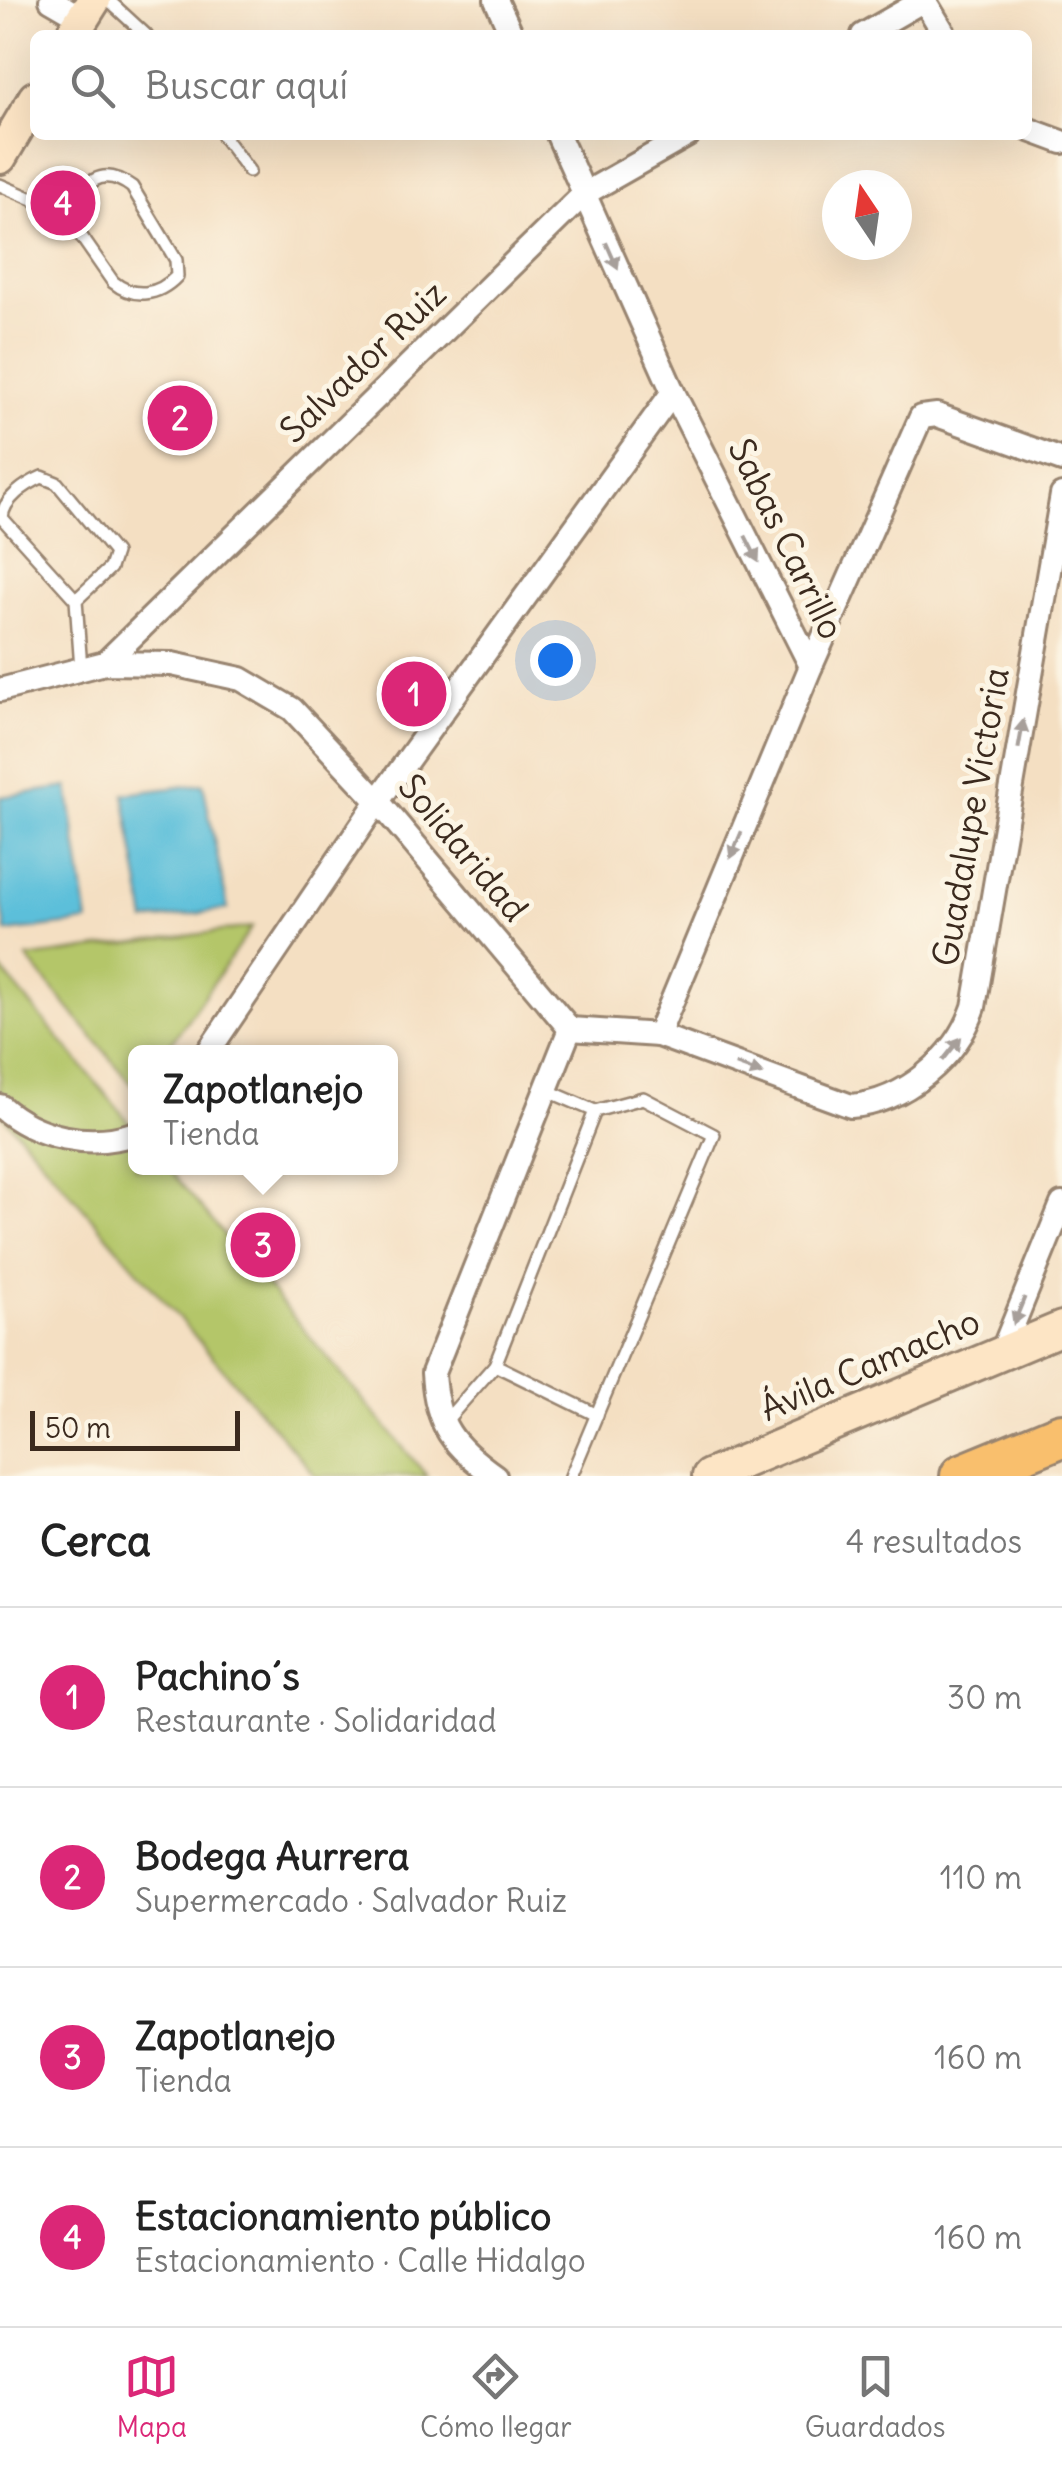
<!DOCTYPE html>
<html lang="es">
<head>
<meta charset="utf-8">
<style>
	body { margin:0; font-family:Delius,sans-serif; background:#f2f2f2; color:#222 }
	.compass { position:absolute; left:822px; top:170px; width:90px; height:90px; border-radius:50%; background:#fff; box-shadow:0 10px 40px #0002; rotate:347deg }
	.scale { position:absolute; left:30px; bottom:25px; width:210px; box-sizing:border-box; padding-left:10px; border:5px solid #3b2a1e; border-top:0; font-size:28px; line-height:35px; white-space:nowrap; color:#3b2a1e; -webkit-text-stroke:8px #fcf5e5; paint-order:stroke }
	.you { position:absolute; left:555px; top:660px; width:35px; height:35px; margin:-25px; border:8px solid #fff; border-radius:50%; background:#1a73e8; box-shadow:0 0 0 15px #1a73e833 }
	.badge { display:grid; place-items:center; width:65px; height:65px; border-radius:50%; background:#db2777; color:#fff; font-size:32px; font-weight:700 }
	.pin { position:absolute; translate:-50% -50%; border:5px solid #fff; box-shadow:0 2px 10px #0006 }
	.popup { position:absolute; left:128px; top:1045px; width:270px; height:130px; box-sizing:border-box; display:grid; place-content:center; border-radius:15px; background:#fff; filter:drop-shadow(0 2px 8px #0005); font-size:32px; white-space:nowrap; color:#767676 }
	.popup b { font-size:38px; color:#222 }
	.popup::after { content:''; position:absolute; left:50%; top:100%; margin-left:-20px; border:20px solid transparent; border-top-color:#fff }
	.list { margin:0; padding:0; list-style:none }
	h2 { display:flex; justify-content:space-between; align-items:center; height:130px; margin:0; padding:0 40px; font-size:42px }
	h2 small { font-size:32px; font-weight:400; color:#767676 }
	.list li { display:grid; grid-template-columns:65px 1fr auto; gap:30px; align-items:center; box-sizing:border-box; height:180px; padding:0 40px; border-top:2px solid #e0e0e0 }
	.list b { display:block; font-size:38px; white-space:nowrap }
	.list p { margin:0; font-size:32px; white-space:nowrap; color:#767676 }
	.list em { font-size:32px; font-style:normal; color:#767676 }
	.icon { flex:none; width:55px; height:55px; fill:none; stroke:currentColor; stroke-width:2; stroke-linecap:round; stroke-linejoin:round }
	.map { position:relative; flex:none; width:1062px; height:1476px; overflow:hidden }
	.search { position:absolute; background:#fff; box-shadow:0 10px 40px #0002; left:30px; right:30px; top:30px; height:110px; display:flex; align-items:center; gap:25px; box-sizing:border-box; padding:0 35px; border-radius:15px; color:#767676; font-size:38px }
	.sheet { height:850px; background:#fff }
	nav { display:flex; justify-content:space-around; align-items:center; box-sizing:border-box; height:140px; border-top:2px solid #e0e0e0; background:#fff; font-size:28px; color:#767676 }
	nav a { display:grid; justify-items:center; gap:5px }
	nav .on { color:#db2777 }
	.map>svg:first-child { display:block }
	.green { fill:#b4c669; stroke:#787844; stroke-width:2.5 }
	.water { fill:#5cbfda; stroke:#4c747c; stroke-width:2.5 }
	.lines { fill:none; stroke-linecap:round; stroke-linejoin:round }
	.lane-casing { stroke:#988470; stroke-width:16 }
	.street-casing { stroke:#988470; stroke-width:28 }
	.secondary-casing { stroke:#988470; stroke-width:38 }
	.highway-casing { stroke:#988470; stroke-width:48 }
	.lane { stroke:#fff; stroke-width:11 }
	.street { stroke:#fff; stroke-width:22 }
	.secondary { stroke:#fde5c5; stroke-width:32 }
	.highway { stroke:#f9bf6d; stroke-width:42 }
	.oneway { fill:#a79f9a }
	.labels { text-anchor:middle; stroke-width:10; stroke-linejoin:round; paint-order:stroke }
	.street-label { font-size:35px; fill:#3b2a1e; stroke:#fcf5e5 }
</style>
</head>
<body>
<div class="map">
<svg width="1062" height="1476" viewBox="0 0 1062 1476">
	<rect width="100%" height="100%" fill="#fcf5e5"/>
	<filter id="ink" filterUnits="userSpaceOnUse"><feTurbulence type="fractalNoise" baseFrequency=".01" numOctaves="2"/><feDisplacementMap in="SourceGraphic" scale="20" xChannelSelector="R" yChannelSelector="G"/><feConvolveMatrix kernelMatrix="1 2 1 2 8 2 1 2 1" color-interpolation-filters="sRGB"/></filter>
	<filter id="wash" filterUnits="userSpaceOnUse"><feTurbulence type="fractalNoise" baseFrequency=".0048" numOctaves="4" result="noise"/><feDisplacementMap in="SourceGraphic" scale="40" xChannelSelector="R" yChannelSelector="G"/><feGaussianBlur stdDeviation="2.25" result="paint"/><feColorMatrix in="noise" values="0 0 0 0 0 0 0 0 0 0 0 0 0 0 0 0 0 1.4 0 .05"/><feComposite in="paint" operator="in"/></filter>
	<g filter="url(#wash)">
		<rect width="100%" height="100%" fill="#f4dfc2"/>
		<g class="green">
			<polygon points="252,927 165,1052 136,1052 135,1088 27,958"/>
			<polygon points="0,968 135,1129 136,1168 168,1168 427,1476 316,1476 0,1112"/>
		</g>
		<g class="water">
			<polygon points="203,784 228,909 146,921 124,794"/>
			<polygon points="68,787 88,922 6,932 0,892 0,797"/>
		</g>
	</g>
	<g filter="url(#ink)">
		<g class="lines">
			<g class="lane-casing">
				<g id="lane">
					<polyline points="108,0 146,35"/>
					<polyline points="222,135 249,171"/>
					<path d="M 0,185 L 65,213 L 113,282 C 134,299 158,296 177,276 L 176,260 L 132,187 C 98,162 84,187 65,213"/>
					<path d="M 76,600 L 110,568 L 115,553 L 57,483 L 42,477 C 26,484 3,499 2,518 L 76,600 L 81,669"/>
					<polyline points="546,1090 595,1111"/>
					<polyline points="495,1365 597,1415"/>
					<polyline points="443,1424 495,1365 595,1111 643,1098 714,1135 571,1476"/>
				</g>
			</g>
			<g class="street-casing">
				<g id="street">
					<polyline points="51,0 82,18"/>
					<polyline points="496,0 512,35"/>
					<polyline points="924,0 945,35"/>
					<polyline points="863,35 924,0"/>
					<polyline points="1027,129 1062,142"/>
					<polyline points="558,135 673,392 811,666 658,1035"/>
					<polyline points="105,663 584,194 688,135"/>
					<polyline points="811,666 921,417 937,415 1062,460"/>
					<path d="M 0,690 L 105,663 L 172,664 L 241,679 L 292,709 L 378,801 L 570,1029 L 658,1035 L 851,1106 C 904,1102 957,1058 974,1007 L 1062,495"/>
					<polyline points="208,1052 378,801 673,392"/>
					<path d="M 0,1106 C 36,1138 90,1149 136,1133"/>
					<polyline points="1002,1352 1062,1204"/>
					<path d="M 495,1476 C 453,1446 436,1426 433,1373 L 570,1029"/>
				</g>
			</g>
			<g class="secondary-casing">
				<g id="secondary">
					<polyline points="72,35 94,0"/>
					<polyline points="0,157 35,98"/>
					<polyline points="709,1476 1062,1328"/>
				</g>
			</g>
			<g class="highway-casing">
				<polyline id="highway" points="962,1476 1062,1435"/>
			</g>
			<use href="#lane" class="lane"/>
			<use href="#street" class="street"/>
			<use href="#secondary" class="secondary"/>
			<use href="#highway" class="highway"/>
		</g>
		<defs><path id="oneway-solid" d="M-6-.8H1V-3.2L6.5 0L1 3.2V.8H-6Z" transform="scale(2.5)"/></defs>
		<g class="oneway">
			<use href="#oneway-solid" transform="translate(612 256) rotate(66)"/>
			<use href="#oneway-solid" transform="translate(752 549) rotate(63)"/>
			<use href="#oneway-solid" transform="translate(1021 734) rotate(-80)"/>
			<use href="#oneway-solid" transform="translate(736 845) rotate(113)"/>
			<use href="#oneway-solid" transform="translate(952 1049) rotate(-51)"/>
			<use href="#oneway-solid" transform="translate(749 1069) rotate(20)"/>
			<use href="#oneway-solid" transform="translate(1019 1311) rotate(112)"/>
		</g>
	</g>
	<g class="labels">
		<g class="street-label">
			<text transform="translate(363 362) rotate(-44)" y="12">Salvador Ruiz</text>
			<text transform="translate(786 539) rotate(64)" y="12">Sabas Carrillo</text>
			<text transform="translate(971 817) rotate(-80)" y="12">Guadalupe Victoria</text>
			<text transform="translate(463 848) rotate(50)" y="12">Solidaridad</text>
			<text transform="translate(870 1365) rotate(-23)" y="12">Ávila Camacho</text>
		</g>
	</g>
</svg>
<svg class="compass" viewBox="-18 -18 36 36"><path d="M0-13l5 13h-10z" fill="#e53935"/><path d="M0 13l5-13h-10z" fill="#767676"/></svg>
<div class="scale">50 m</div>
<div class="you"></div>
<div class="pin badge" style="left:414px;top:694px">1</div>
<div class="pin badge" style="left:180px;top:418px">2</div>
<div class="pin badge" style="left:263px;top:1245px">3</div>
<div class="popup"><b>Zapotlanejo</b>Tienda</div>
<div class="pin badge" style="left:63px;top:203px">4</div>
<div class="search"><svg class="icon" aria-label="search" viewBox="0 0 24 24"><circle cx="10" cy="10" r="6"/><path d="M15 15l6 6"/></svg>Buscar aquí</div>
</div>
<section class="sheet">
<h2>Cerca<small>4 resultados</small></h2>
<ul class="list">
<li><span class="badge">1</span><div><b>Pachino´s</b><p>Restaurante · Solidaridad</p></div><em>30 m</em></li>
<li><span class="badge">2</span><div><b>Bodega Aurrera</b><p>Supermercado · Salvador Ruiz</p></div><em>110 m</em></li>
<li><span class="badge">3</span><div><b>Zapotlanejo</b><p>Tienda</p></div><em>160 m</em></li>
<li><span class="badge">4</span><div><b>Estacionamiento público</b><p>Estacionamiento · Calle Hidalgo</p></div><em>160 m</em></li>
</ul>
</section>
<nav>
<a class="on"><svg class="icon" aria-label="map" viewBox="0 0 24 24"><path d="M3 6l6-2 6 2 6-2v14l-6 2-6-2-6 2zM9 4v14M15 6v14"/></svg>Mapa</a>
<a><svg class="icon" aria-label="directions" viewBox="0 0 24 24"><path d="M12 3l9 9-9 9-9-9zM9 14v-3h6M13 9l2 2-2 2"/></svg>Cómo llegar</a>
<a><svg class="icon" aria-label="saved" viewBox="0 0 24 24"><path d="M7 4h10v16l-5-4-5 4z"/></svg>Guardados</a>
</nav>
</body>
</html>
